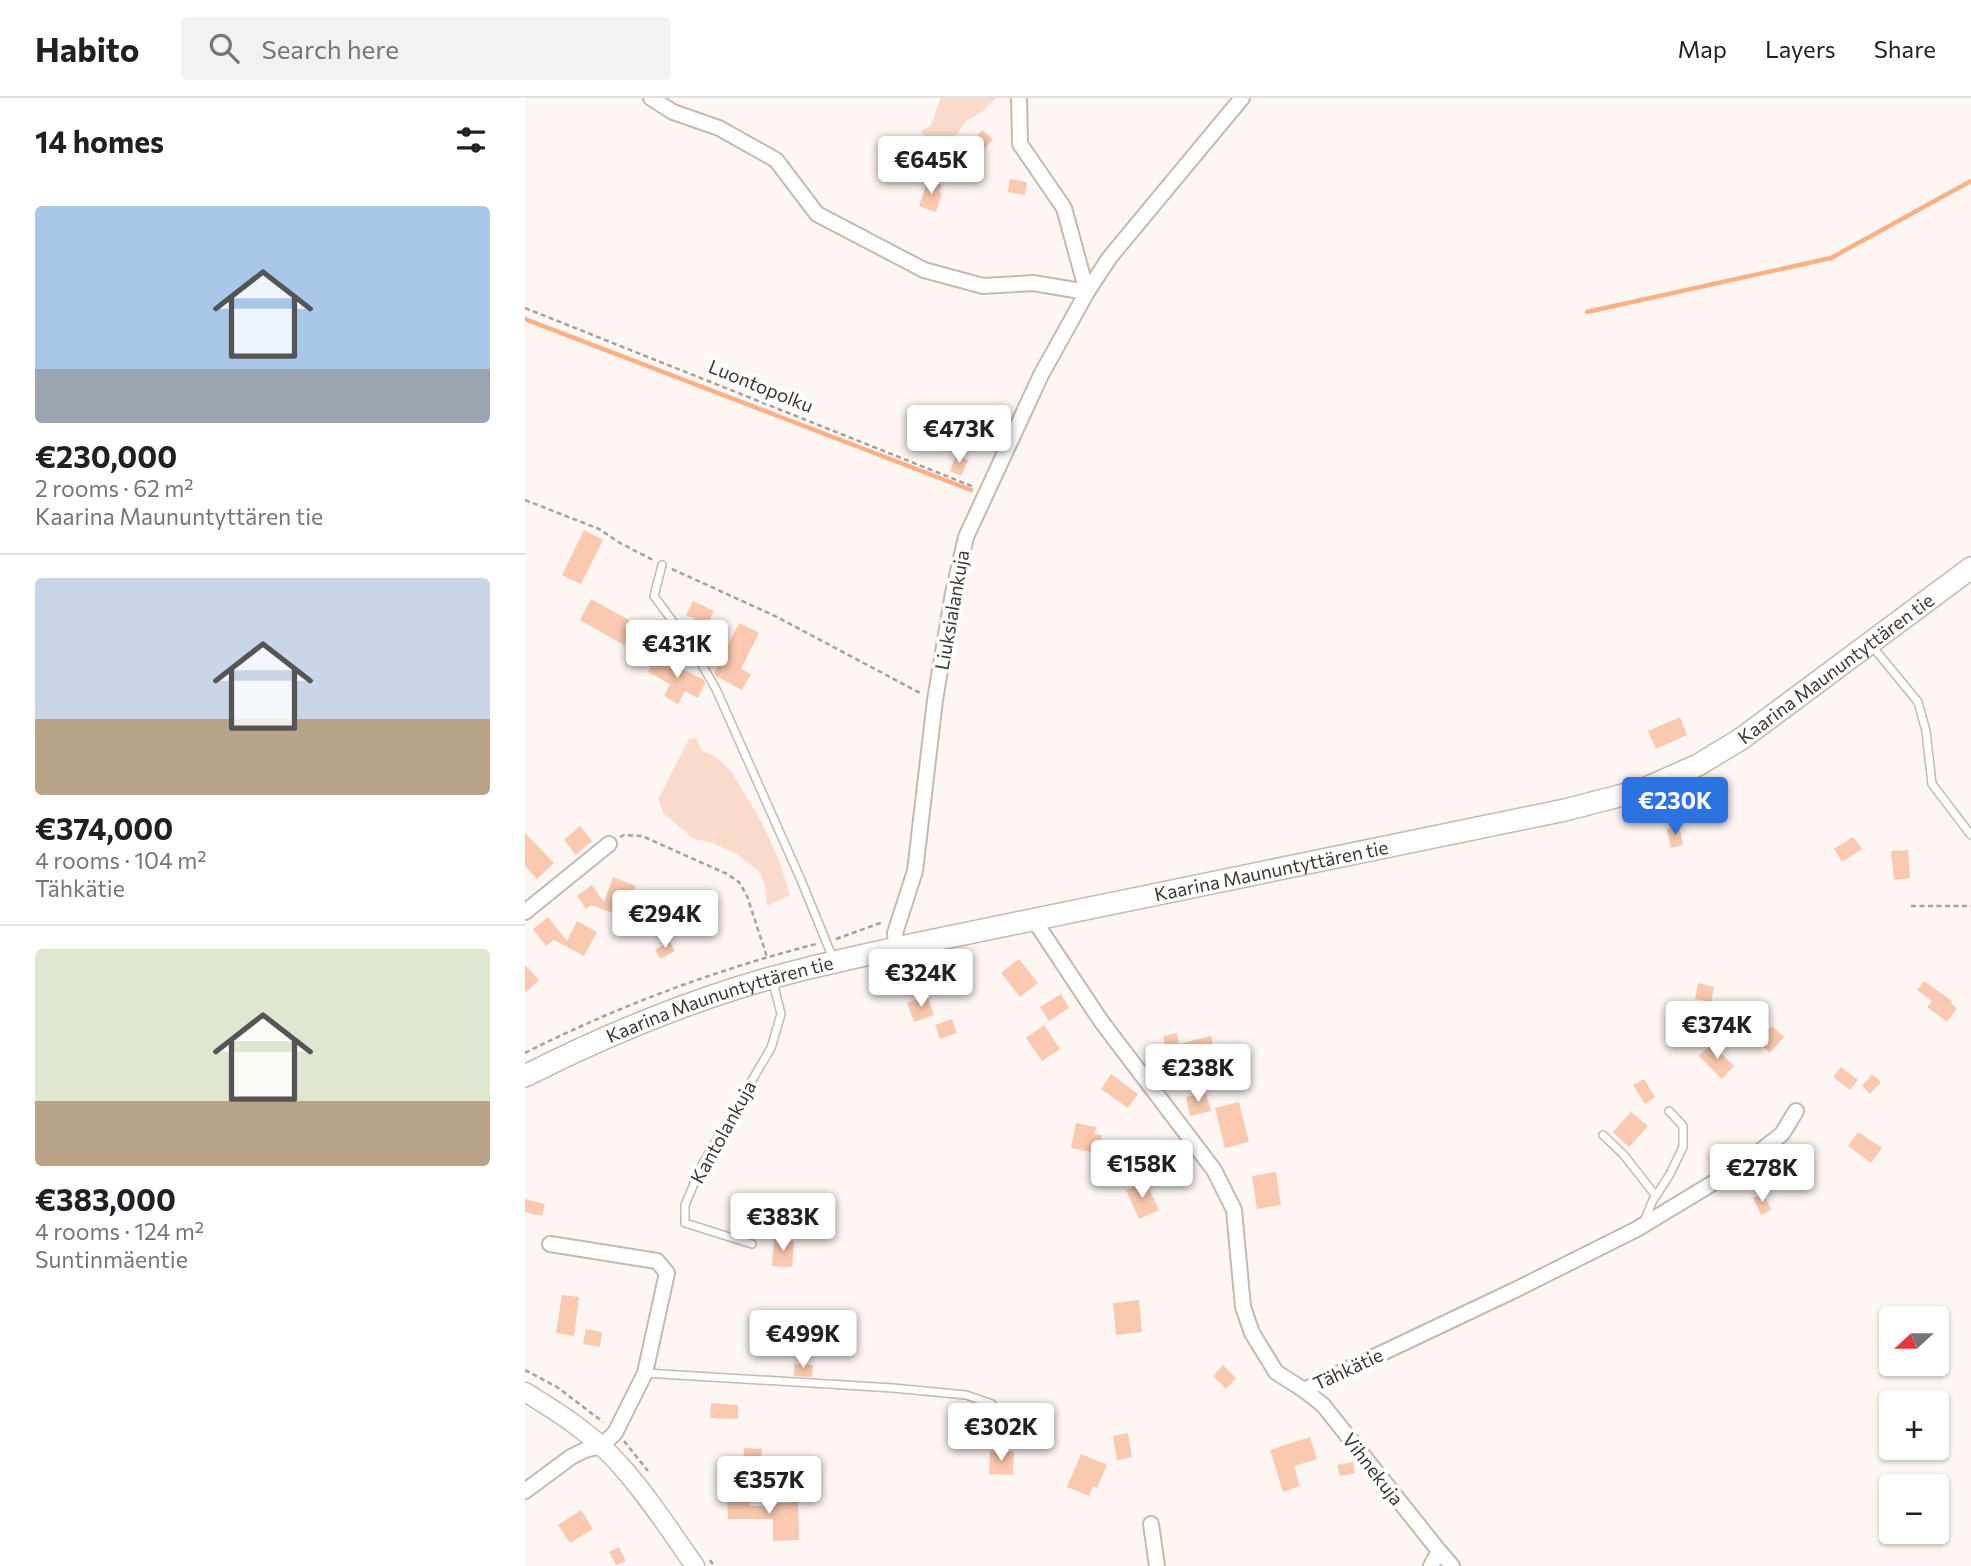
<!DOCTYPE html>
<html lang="en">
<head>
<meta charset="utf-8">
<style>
	body { margin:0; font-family:Commissioner,sans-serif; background:#f2f2f2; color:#202124; height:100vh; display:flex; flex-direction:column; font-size:26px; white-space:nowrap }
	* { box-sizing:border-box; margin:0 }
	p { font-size:23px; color:#757577 }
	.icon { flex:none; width:38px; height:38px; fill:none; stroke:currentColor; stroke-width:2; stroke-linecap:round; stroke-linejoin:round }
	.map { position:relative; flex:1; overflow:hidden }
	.drawer { display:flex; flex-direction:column; background:#fff; width:525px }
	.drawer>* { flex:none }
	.needle { width:46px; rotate:249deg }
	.tools { position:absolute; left:1354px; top:1208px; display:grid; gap:14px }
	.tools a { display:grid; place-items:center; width:70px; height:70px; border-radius:7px; background:#fff; box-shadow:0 2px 5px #0004; font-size:35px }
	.price { position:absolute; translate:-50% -60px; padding:0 16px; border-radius:7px; background:#fff; color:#222; font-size:23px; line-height:46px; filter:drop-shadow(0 2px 4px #0008) }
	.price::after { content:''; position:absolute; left:50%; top:42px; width:21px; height:16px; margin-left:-10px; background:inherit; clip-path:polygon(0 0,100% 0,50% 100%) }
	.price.current { background:#2d73e0; color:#fff }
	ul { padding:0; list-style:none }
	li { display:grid; align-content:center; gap:14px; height:371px; padding:0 35px }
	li+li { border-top:2px solid #e0e0e0 }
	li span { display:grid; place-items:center; height:217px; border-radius:7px; color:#555 }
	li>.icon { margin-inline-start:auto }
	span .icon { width:126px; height:126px; fill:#fffc; stroke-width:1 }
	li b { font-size:30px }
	h2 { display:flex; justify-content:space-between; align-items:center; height:84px; padding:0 35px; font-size:30px }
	header { display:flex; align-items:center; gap:42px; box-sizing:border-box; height:98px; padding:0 35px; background:#fff; border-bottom:2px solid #e0e0e0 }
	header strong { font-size:33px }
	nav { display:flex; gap:38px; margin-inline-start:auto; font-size:24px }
	.search { width:490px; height:63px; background:#f2f2f2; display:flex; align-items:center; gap:18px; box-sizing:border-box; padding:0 24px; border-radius:7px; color:#757577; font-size:26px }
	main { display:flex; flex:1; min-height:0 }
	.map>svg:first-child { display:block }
	.green { fill:#fadbcb }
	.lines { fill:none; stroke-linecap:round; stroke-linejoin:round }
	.stream { stroke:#feaf84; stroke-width:4.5 }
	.building { fill:#fac9af }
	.service-casing { stroke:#c7b8b0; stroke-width:10 }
	.minor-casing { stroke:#c7b8b0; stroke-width:18 }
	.tertiary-casing { stroke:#c7b8b0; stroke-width:21 }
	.secondary-casing { stroke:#c7b8b0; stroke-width:24 }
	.path { stroke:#a6a09d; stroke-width:2.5; stroke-dasharray:5 3.5; stroke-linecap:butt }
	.service { stroke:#fff; stroke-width:7 }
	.minor { stroke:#fff; stroke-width:14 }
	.tertiary { stroke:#fff; stroke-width:18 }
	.secondary { stroke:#fff; stroke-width:21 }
	.labels { text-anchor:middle; stroke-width:7; stroke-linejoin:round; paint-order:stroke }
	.street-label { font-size:19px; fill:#3e3835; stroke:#fff }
</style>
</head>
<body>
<header>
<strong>Habito</strong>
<div class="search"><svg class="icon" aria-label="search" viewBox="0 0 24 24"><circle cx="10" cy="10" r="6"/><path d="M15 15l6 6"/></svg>Search here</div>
<nav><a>Map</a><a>Layers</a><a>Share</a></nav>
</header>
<main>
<section class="drawer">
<h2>14 homes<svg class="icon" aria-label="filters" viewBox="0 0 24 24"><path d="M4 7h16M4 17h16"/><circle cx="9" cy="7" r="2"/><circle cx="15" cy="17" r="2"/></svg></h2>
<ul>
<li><span style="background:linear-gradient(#a9c7e8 75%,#9aa5b1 0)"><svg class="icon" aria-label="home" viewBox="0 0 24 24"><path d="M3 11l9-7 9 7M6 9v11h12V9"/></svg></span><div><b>€230,000</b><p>2 rooms · 62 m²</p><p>Kaarina Maununtyttären tie</p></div></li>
<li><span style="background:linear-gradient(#c9d6e8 65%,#b9a48a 0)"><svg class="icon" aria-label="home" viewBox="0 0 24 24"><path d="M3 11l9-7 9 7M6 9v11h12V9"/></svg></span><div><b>€374,000</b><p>4 rooms · 104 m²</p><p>Tähkätie</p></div></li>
<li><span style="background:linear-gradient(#dfe7d0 70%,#b9a48a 0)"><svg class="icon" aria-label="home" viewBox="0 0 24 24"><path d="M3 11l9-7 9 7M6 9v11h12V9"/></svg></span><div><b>€383,000</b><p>4 rooms · 124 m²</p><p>Suntinmäentie</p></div></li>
</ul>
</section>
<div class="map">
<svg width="1446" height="1468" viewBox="0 0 1446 1468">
	<rect width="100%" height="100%" fill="#fdf6f3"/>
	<!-- green -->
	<g class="green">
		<path d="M416 0H471L458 13 440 24 432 36 424 42 401 40 396 33 406 27Z"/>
		<path d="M171 640 177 653 188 657 206 673 236 723 254 762 265 797 242 808 240 787 235 774 210 755 185 744 169 741 139 716 133 701 164 641Z"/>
	</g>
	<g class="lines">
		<!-- stream -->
		<g class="stream">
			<path d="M1062 214 1306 160 1446 83"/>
			<path d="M0 221 446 392"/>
		</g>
	</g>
	<!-- building -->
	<g class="building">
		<path d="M457 32 468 41 457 53 447 44Z"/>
		<path d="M485 81 502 84 500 97 483 94Z"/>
		<path d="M403 82 417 87 414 94 417 96 411 114 394 108Z"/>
		<path d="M431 357 443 362 436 378 425 373Z"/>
		<path d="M59 432 78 442 56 486 37 477Z"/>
		<path d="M66 501 111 526 99 547 55 522Z"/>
		<path d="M168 503 189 513 182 527 161 517Z"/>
		<path d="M214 525 234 535 216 571 226 576 217 592 191 578 189 575Z"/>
		<path d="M131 558 179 582 180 585 173 600 160 593 153 606 139 598 145 586 123 574Z"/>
		<path d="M1155 619 1162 637 1131 651 1123 633Z"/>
		<path d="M55 728 67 743 51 757 39 742Z"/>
		<path d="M1154 728 1158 747 1146 750 1142 731Z"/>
		<path d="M0 735 29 765 12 781 0 768Z"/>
		<path d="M1328 739 1337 751 1317 764 1309 751Z"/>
		<path d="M1383 752 1385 780 1369 782 1366 753Z"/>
		<path d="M88 779 111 788 107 797 112 799 106 815 101 814 99 819 66 807 61 811 52 798 67 787 79 804Z"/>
		<path d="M23 819 42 843 52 823 72 834 59 858 29 842 21 848 8 831Z"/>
		<path d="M144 843 150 853 135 861 130 852Z"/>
		<path d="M494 861 513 885 495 899 476 875Z"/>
		<path d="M0 867 14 882 0 895Z"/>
		<path d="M1399 883 1427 903 1426 905 1432 910 1422 924 1402 909 1407 903 1392 892Z"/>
		<path d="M1173 885 1189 889 1186 904 1170 901Z"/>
		<path d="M536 896 544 910 524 923 515 909Z"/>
		<path d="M402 898 409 917 389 924 382 905Z"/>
		<path d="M427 921 432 935 415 941 410 927Z"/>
		<path d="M519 927 535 951 517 963 501 940Z"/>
		<path d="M1247 928 1259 939 1245 955 1232 944Z"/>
		<path d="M652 935 654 946 686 938 693 968 667 975 663 960 644 965 643 960 626 964 622 951 640 946 638 938Z"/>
		<path d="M1186 946 1209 968 1197 981 1174 958Z"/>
		<path d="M1316 969 1333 982 1325 992 1308 979Z"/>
		<path d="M586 976 613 996 603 1010 576 991Z"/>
		<path d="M1347 976 1356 984 1345 996 1337 988Z"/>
		<path d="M1119 981 1130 999 1120 1006 1108 987Z"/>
		<path d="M681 995 686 1013 665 1018 661 999Z"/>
		<path d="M714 1004 724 1044 700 1050 690 1010Z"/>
		<path d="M1106 1014 1123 1028 1104 1049 1088 1034Z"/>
		<path d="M551 1025 571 1029 570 1036 577 1037 575 1048 568 1046 567 1054 546 1050Z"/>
		<path d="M1333 1034 1357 1050 1346 1065 1323 1048Z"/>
		<path d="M751 1074 756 1107 732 1111 727 1078Z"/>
		<path d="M621 1084 634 1112 614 1121 601 1092Z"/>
		<path d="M1238 1095 1246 1112 1236 1117 1228 1100Z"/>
		<path d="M0 1101 20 1106 17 1118 0 1114Z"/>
		<path d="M249 1141 269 1143 267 1169 247 1168Z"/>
		<path d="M37 1197 54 1199 49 1238 31 1235Z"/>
		<path d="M614 1202 617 1234 591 1237 588 1205Z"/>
		<path d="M243 1217 283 1219 281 1244 241 1241V1234L226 1232 227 1218 242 1219Z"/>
		<path d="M61 1231 77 1234 75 1249 58 1246Z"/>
		<path d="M269 1266 288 1267 287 1279 269 1278Z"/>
		<path d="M698 1267 711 1280 701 1291 688 1278Z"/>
		<path d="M186 1305 213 1307V1321L185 1320Z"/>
		<path d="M603 1335 607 1359 592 1362 588 1338Z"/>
		<path d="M785 1339 792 1361 769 1368 775 1388 758 1394 745 1352Z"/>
		<path d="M219 1350 237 1351 235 1369 218 1368Z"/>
		<path d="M465 1353 489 1354 488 1377 464 1376Z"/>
		<path d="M556 1356 582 1367 572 1390 568 1388 564 1398 542 1389Z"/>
		<path d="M828 1364 830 1375 815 1378 812 1367Z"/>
		<path d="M202 1400H225V1408H248V1405L273 1404 274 1442 248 1443V1421H203Z"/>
		<path d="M56 1412 68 1431 45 1445 33 1427Z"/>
		<path d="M94 1449 101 1463 91 1467 84 1454Z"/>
	</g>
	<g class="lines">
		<!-- service casing -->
		<g class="service-casing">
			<g id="service">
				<path d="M137 467 129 498 166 548 191 591 276 782 309 863"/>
				<path d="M1347 548 1393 604 1401 633 1407 686 1446 737"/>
				<path d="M1078 1037 1098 1056 1131 1098"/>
				<path d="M1119 1124 1127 1104 1145 1076 1158 1049V1028L1144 1013"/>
				<path d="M227 1146 160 1125V1107L177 1067 246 950 256 916 248 884"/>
				<path d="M120 1275 368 1290 441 1297 467 1306"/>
			</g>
		</g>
		<!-- minor casing -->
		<g class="minor-casing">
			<g id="minor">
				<path d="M126 0 148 14 194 30 251 62 292 116 399 172 458 188 508 185 562 194 539 110 495 46 494 0"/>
				<path d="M0 814 84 746"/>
				<path d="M509 822 576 923 689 1072 709 1112 718 1209 727 1235 751 1274 779 1292 990 1192 1112 1131 1216 1068 1257 1036 1271 1013"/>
				<path d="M371 850 370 835 390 773 410 602 428 495 441 439 516 277 562 194 585 159 717 0"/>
				<path d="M779 1292 798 1307 914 1453 906 1468"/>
				<path d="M0 1393 46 1359 60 1352 76 1348 90 1335 120 1275 142 1175 132 1163 25 1146"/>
				<path d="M626 1426 632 1468"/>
				<path d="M914 1453 927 1468"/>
			</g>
		</g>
		<!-- tertiary casing -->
		<g class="tertiary-casing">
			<path id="tertiary" d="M0 1294C34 1315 69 1337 95 1367 123 1398 146 1434 170 1468"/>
		</g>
		<!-- secondary casing -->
		<g class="secondary-casing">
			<g id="secondary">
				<path id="s1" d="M0 978C67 944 137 914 209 891 262 874 317 862 371 850L1040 712 1117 692 1173 667 1216 641 1446 470"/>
			</g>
		</g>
		<!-- path -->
		<g class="path">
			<path d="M0 210 449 389"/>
			<path d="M0 402 74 431 95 445 128 462"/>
			<path d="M147 471 250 518 397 596"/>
			<path d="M95 739 99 737 117 738 202 776 214 784 222 798 242 859"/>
			<path d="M1386 808H1446"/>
			<path d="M311 841 358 824"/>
			<path d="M0 955C93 908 190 872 291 846"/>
			<path d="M0 1272 32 1289 78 1324"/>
			<path d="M99 1343 123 1373"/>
			<path d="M185 1462 189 1468"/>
		</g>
		<!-- service -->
		<use href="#service" class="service"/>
		<!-- minor -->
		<use href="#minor" class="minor"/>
		<!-- tertiary -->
		<use href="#tertiary" class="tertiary"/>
		<!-- secondary -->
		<use href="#secondary" class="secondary"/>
	</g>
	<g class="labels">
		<!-- street labels -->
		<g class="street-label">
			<text transform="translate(236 288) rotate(22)" y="7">Luontopolku</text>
			<text transform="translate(427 512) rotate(-80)" y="7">Liuksialankuja</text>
			<text dy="7" stroke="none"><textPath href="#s1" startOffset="1386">Kaarina Maununtyttären tie</textPath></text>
			<text dy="7" stroke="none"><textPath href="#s1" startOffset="777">Kaarina Maununtyttären tie</textPath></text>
			<text dy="7" stroke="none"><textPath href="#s1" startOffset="210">Kaarina Maununtyttären tie</textPath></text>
			<text transform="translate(198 1034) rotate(-61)" y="7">Kantolankuja</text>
			<text transform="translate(823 1271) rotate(-25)" y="7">Tähkätie</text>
			<text transform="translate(848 1371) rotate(52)" y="7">Vihnekuja</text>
		</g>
	</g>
</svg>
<div class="tools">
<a><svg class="needle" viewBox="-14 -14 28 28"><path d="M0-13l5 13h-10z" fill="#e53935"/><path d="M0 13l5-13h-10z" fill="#757577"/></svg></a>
<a>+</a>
<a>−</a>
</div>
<b class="price" style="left:406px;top:98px">€645K</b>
<b class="price" style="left:434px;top:367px">€473K</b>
<b class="price" style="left:152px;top:582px">€431K</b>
<b class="price current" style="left:1150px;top:739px">€230K</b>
<b class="price" style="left:140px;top:852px">€294K</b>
<b class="price" style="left:396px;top:911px">€324K</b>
<b class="price" style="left:1192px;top:963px">€374K</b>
<b class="price" style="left:673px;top:1006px">€238K</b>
<b class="price" style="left:617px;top:1102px">€158K</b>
<b class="price" style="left:1237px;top:1106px">€278K</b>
<b class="price" style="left:258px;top:1155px">€383K</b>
<b class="price" style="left:278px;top:1272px">€499K</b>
<b class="price" style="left:476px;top:1365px">€302K</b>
<b class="price" style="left:244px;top:1418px">€357K</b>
</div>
</main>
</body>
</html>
